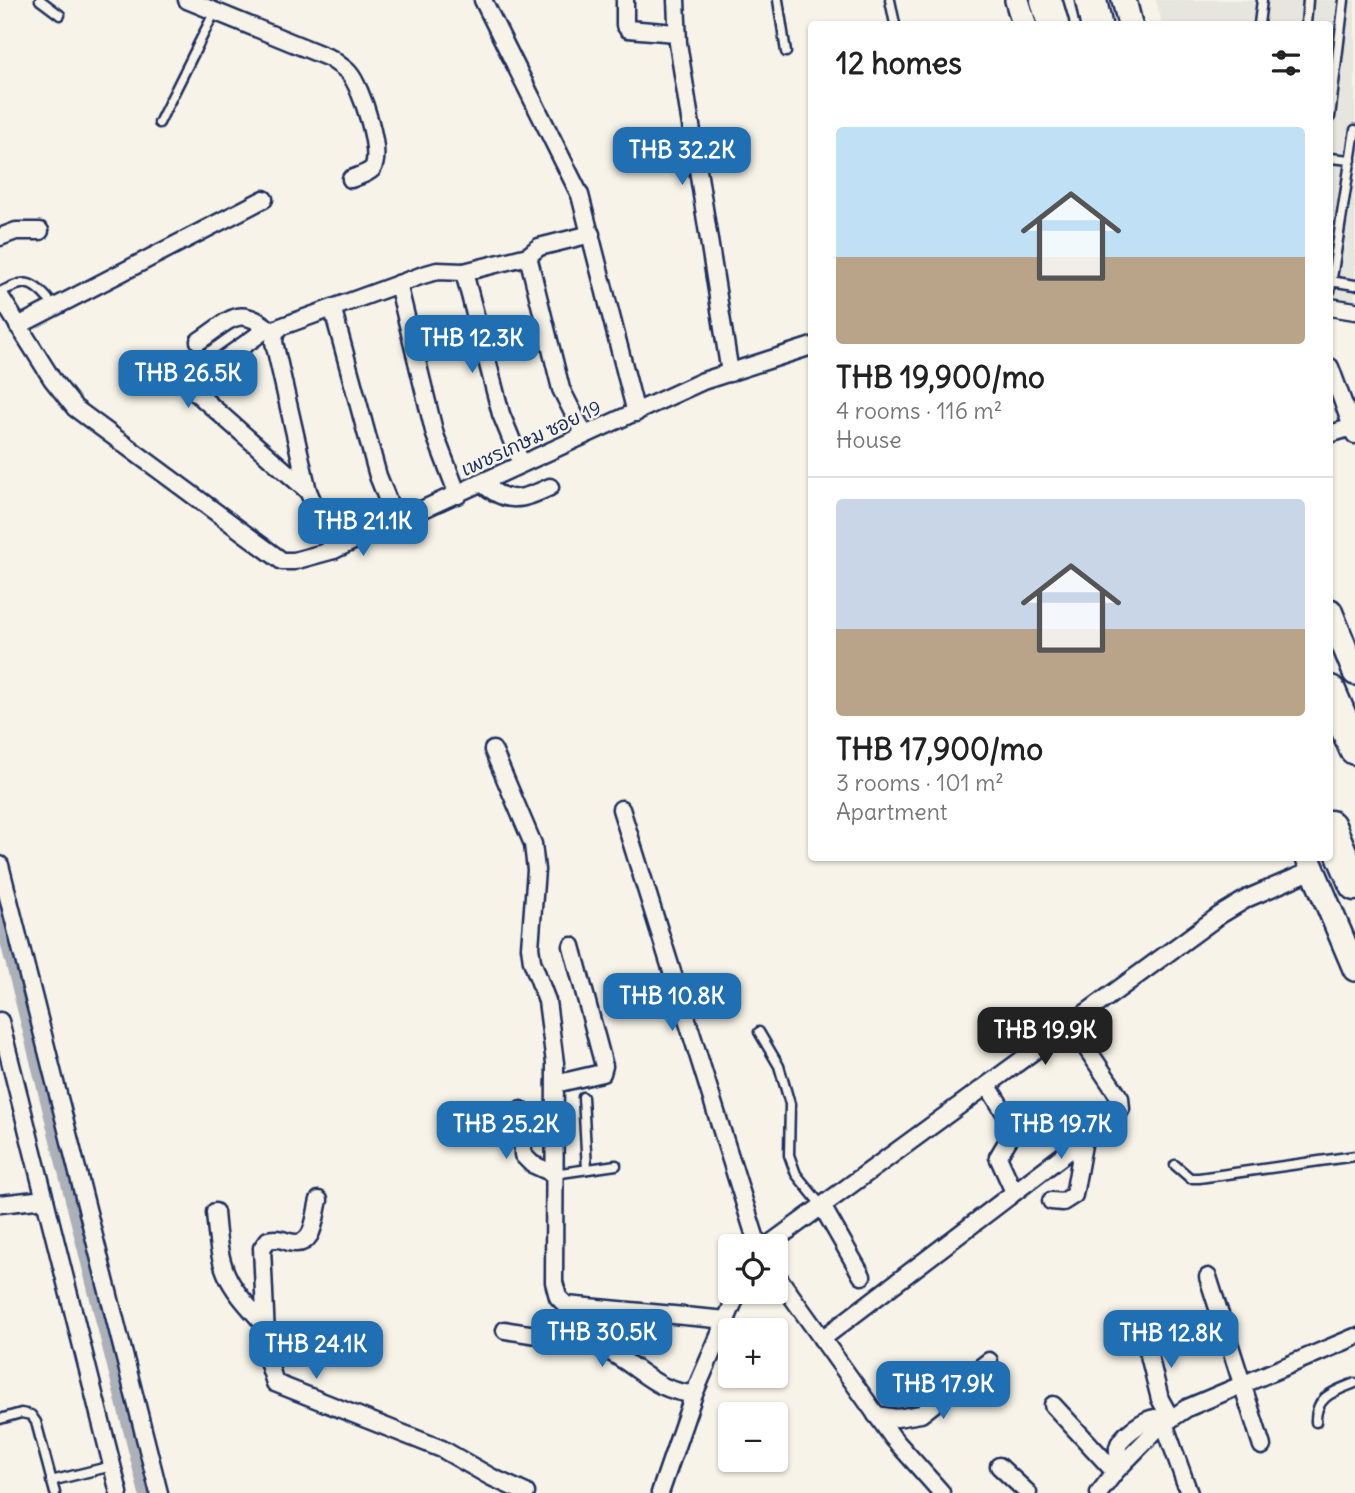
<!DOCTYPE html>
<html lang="en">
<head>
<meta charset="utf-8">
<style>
	body { margin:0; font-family:Delius,"Playpen Sans Thai",sans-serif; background:#f6f6f6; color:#222; height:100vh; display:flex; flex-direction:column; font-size:26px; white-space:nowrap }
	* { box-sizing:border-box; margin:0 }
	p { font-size:23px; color:#767676 }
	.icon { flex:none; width:38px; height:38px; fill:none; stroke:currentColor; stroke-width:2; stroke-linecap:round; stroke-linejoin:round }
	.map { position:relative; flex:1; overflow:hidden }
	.sheet { position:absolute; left:808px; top:21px; width:525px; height:840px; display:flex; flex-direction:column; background:#fff; border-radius:7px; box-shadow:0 2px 5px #0004 }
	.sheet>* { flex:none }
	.buttons { position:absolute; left:718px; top:1234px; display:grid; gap:14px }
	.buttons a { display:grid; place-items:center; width:70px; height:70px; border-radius:7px; background:#fff; box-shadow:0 2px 5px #0004; font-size:35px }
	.price { position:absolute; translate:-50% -60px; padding:0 16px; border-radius:14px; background:#1f6fb2; color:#fff; font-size:23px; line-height:46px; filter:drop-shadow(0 2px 4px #0008) }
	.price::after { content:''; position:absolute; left:50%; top:42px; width:21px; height:16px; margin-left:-10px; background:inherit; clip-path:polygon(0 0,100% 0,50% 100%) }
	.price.current { background:#222; color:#fff }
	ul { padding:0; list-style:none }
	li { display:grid; align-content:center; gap:14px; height:371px; padding:0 28px }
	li+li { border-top:2px solid #e0e0e0 }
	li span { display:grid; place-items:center; height:217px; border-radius:7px; color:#555 }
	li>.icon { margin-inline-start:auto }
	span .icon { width:126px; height:126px; fill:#fffc; stroke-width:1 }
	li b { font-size:30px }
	h2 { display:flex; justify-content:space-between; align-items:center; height:84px; padding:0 28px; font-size:30px }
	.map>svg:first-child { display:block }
	.built { fill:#e6e5de }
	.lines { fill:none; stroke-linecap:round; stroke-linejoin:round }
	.canal { stroke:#acb0b9; stroke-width:16 }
	.lane-casing { stroke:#1b2f5e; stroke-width:13 }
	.street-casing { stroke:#1b2f5e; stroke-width:21 }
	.secondary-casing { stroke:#1b2f5e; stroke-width:28 }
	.highway-casing { stroke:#1b2f5e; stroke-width:35 }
	.lane { stroke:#f7f3e8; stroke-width:8 }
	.street { stroke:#f7f3e8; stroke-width:16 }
	.secondary { stroke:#f7f3e8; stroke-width:23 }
	.highway { stroke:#f7f3e8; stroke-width:30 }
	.labels { text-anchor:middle; stroke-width:5; stroke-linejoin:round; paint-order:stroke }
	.street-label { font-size:19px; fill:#1b2f5e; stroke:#f7f3e8 }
</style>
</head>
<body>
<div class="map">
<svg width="1355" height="1493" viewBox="0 0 1355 1493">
	<rect width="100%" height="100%" fill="#f7f3e8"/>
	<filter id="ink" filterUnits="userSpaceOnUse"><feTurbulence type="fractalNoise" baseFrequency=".0143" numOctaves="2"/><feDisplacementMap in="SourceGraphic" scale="14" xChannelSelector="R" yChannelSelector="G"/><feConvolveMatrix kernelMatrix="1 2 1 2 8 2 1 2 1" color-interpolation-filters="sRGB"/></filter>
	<g filter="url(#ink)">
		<!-- built -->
		<path class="built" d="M1156 0H1355V304L1330 301V24H1162Z"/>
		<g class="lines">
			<!-- canal -->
			<path class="canal" d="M0 909 147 1493"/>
			<!-- lane casing -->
			<g class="lane-casing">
				<g id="lane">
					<path d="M40 0 60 15"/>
					<path d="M778 0 786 52"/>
					<path d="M890 0 895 24"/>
					<path d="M1259 24 1262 0"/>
					<path d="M1306 24 1308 0"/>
					<path d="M1330 117 1344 0"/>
					<path d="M159 123 214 13"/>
					<path d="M1330 158 1351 160"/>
					<path d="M1330 281 1355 285"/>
					<path d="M1330 291 1355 130"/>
					<path d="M0 292C23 281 30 278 48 299"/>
					<path d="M759 1032 779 1066 790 1104 789 1155 796 1174 822 1206"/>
					<path d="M583 1097 587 1169"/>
					<path d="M1175 1165 1190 1178H1199L1355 1156"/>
					<path d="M554 1174 616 1165"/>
					<path d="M0 1419 21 1413 31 1415 36 1422 55 1493"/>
					<path d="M1316 1422C1315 1396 1335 1391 1355 1383"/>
					<path d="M51 1481 112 1466"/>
				</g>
			</g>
			<!-- street casing -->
			<g class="street-casing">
				<g id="street">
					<path d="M187 0 332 59C337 64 345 68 349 73 361 86 384 155 372 169 367 174 358 176 351 179"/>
					<path d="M483 0 580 195 636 413"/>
					<path d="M625 0V25L628 29 676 33"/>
					<path d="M676 0 678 43 730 373"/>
					<path d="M0 237 16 231H40"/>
					<path d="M528 256 561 389 584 434"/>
					<path d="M464 272 501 414 521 463"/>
					<path d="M398 284 435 435 458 495"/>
					<path d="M0 296 52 379 75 408 282 561H294L334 550 703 381 812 346"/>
					<path d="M1330 307 1355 311"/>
					<path d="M333 310 378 476 397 523"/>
					<path d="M18 326 264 199"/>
					<path d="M268 328 196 379 193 384V390L308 491"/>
					<path d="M199 341C233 318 239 303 275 334"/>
					<path d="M1330 367 1355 435"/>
					<path d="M1330 434 1352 427"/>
					<path d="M482 483C507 505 522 500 550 487"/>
					<path d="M334 550 308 491 274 342 275 334 280 327 423 275 437 271 464 272 528 256 539 247 591 234"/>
					<path d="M493 750 533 844 536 870 530 947 532 961 547 1001 555 1063 554 1282 558 1297 566 1305 727 1320"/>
					<path d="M621 809 758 1246"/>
					<path d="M0 865 159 1493"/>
					<path d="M0 1021 119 1493"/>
					<path d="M555 1084 602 1073 604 1066 572 946"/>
					<path d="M988 1086 1013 1126V1132L998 1157 1014 1192"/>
					<path d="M521 1110 523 1155 532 1164 554 1174"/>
					<path d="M319 1200C314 1218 315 1249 289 1242 281 1239 276 1238 268 1240L262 1248 267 1358 275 1383 442 1449 491 1477 526 1493"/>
					<path d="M1051 1201 1063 1202 1074 1195 1084 1139"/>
					<path d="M0 1204 45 1199"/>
					<path d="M822 1206 862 1276"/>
					<path d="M215 1212C220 1272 224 1280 264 1324"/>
					<path d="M767 1246 1220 915 1248 898 1313 870"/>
					<path d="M775 1273 893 1438 941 1492"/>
					<path d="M1208 1277 1262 1446"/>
					<path d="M505 1330C530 1335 581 1339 602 1348 638 1364 652 1391 694 1394"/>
					<path d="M1143 1331 1160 1399 1171 1419"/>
					<path d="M822 1339 1116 1115 1121 1109 1120 1098 1071 1025"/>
					<path d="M1053 1405 1115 1472"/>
					<path d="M876 1415 897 1418 921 1414 989 1361"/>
					<path d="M1121 1465C1120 1460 1117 1453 1118 1447 1120 1436 1145 1419 1155 1418L1164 1423 1189 1493"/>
					<path d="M999 1466 1028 1493"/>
					<path d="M660 1493 694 1394 738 1292"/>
					<path d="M1099 1493 1115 1472 1160 1426 1187 1408 1355 1337"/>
				</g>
			</g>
			<!-- secondary casing -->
			<g class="secondary-casing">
				<g id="secondary">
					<path d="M1017 0 1024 24"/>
					<path d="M1124 0 1130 24"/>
					<path d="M1330 611 1355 673"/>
					<path d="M1308 858 1355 969"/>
				</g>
			</g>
			<!-- highway casing -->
			<g class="highway-casing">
				<g id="highway">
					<path d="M1046 0 1053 24"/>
					<path d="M1091 0 1096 24"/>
					<path d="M1330 691 1355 749"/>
					<path d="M1330 826 1355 885"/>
				</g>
			</g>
			<!-- lane -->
			<use href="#lane" class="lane"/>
			<!-- street -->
			<use href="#street" class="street"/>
			<!-- secondary -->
			<use href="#secondary" class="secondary"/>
			<!-- highway -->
			<use href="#highway" class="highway"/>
		</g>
	</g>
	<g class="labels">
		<!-- street labels -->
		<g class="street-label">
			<text transform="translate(531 438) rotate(-25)" y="7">เพชรเกษม ซอย 19</text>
		</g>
	</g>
</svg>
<div class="buttons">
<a><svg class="icon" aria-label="locate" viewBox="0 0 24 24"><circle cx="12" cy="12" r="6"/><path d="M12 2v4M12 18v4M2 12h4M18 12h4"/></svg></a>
<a>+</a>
<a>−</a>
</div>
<b class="price" style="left:682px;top:187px">THB 32.2K</b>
<b class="price" style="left:472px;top:375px">THB 12.3K</b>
<b class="price" style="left:188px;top:410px">THB 26.5K</b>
<b class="price" style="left:363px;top:558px">THB 21.1K</b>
<b class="price" style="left:672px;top:1033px">THB 10.8K</b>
<b class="price current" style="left:1045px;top:1067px">THB 19.9K</b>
<b class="price" style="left:506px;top:1161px">THB 25.2K</b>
<b class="price" style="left:1061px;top:1161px">THB 19.7K</b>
<b class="price" style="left:602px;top:1369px">THB 30.5K</b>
<b class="price" style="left:1171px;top:1370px">THB 12.8K</b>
<b class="price" style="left:316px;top:1381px">THB 24.1K</b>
<b class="price" style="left:943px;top:1421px">THB 17.9K</b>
<section class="sheet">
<h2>12 homes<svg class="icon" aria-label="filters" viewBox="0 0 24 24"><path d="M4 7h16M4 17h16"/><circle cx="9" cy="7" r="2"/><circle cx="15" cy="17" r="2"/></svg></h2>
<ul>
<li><span style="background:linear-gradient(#bfe0f5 60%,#b9a48a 0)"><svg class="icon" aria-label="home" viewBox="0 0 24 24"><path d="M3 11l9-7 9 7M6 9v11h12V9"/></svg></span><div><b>THB 19,900/mo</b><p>4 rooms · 116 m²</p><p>House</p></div></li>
<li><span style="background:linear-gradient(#c9d6e8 60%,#b9a48a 0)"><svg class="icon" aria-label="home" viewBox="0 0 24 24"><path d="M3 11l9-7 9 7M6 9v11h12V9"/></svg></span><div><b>THB 17,900/mo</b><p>3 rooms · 101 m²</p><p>Apartment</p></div></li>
</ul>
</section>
</div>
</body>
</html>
